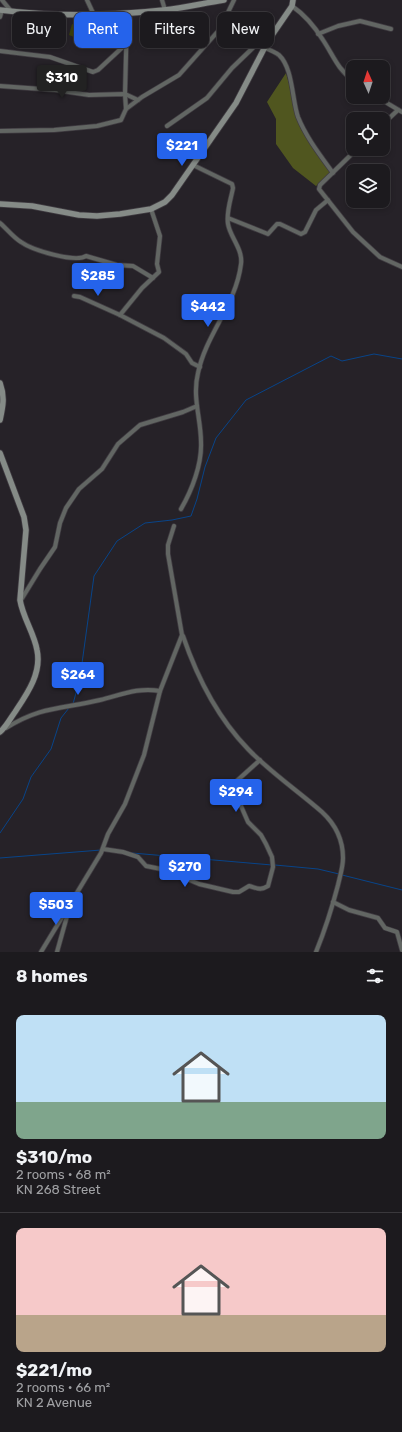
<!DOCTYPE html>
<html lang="en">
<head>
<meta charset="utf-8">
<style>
	body { margin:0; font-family:Rubik,sans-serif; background:#29272b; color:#f1f3f6; height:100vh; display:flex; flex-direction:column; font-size:15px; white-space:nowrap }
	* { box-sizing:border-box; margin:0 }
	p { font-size:13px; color:#a0a1a4 }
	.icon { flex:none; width:22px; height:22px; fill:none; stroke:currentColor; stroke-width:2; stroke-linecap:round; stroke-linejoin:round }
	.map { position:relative; height:952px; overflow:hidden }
	.side { display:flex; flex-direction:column; background:#1c1a1e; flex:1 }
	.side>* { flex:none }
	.guide { position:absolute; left:12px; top:12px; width:378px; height:36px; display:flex; gap:8px }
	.needle { width:26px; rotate:357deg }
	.tools { position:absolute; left:346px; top:60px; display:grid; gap:8px }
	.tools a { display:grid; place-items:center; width:44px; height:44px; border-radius:8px; background:#1c1a1e; box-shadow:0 2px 6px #0003,0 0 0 1px #3a383c; font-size:20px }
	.price { position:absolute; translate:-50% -34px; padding:0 9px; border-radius:4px; background:#2563eb; color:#fff; font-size:13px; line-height:26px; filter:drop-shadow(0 1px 2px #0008) }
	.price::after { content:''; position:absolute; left:50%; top:24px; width:12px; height:9px; margin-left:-6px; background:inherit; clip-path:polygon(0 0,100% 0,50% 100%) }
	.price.selected { background:#222; color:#fff }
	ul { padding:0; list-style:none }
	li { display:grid; align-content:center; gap:8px; height:212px; padding:0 16px }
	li+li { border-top:1px solid #3a383c }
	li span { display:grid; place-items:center; height:124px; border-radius:8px; color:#555 }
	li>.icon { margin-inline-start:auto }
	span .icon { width:72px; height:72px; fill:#fffc; stroke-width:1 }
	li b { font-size:17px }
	h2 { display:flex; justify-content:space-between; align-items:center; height:48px; padding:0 16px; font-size:17px }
	.chip { padding:0 14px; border-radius:8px; background:#1c1a1e; box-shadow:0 2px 6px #0003,0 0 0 1px #3a383c; font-size:14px; line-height:36px }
	.chip.selected { background:#2563eb; color:#fff }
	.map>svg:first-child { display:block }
	.green { fill:#3b400d }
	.forest { fill:#50561f }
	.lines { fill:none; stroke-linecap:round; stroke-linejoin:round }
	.stream { stroke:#084489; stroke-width:1 }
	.street-casing { stroke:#403c42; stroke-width:5.5 }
	.secondary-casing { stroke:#403c42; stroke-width:7 }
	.street { stroke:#626663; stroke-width:4 }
	.secondary { stroke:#858b87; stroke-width:5.5 }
</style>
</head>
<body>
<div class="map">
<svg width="402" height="952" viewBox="0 0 402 952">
	<rect width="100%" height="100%" fill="#262228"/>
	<!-- green -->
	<path class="green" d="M72 24 82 28H91L89 36 81 40 69 35Z"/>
	<!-- forest -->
	<path class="forest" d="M286 73 295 105 296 117 302 131 331 173 316 186 293 168 276 144V119L267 102Z"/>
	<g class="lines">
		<!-- stream -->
		<g class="stream">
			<path d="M73 704 80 678 94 576 117 541 145 523 172 520 191 516 197 499 205 467 216 438 246 400 331 356 342 361 374 354 402 359"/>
			<path d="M0 833 23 799 31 777 51 749 61 718 69 708"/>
			<path d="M132 853 272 865"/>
			<path d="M0 858 101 850"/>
			<path d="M275 865 318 869 339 874"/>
			<path d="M342 875 402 890"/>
		</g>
		<!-- street casing -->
		<g class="street-casing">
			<g id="street">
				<path d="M2 0 11 11"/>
				<path d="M87 0 94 15"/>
				<path d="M162 0 165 10"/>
				<path d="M292 6C305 15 315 27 323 40 333 55 338 70 353 80"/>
				<path d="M0 17 2 10"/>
				<path d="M318 34 338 26 360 21 391 29"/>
				<path d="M265 48C270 50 275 52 279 55 293 68 292 100 298 117 306 137 320 155 333 173"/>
				<path d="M0 51 50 57 93 72 98 70 126 44"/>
				<path d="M0 86 55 90 89 95 125 94 138 100"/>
				<path d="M377 97 402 112"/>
				<path d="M126 109 142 97 179 75 220 29 234 0"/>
				<path d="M383 124 398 110"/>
				<path d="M167 126 207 98 232 68 260 41 271 36"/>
				<path d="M0 131 54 130 97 126 121 120 126 109 125 94 127 16 129 13"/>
				<path d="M357 149 320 185 319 189 353 232 380 257 402 267"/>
				<path d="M228 218 268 234 277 224H280L301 234 305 232 316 210 328 200"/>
				<path d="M0 223C7 229 13 237 21 242 32 250 75 263 86 256L117 265 133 266 153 278"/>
				<path d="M74 296 80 297 120 315 164 338 186 354 192 363 200 367"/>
				<path d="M120 315 142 288 159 272 157 264 160 236 151 209"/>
				<path d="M181 509C192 490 202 464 201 442 201 419 192 397 198 373 206 334 236 305 241 264 243 249 230 237 228 224 226 212 231 199 233 188L232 184 193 165"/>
				<path d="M21 600 40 569 55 547 60 523 66 508 79 489 102 469 118 444 140 425 183 412 197 406"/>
				<path d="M183 636C197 677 217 717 248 749 270 772 298 791 322 812 335 824 343 840 343 858 343 867 340 876 338 885 332 908 325 930 316 952"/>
				<path d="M6 728C41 706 62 709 100 700 121 695 138 687 160 691"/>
				<path d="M103 849 123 852 138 857 146 866 166 870 199 884 233 892H239L249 886C257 888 260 891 268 886L273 867 272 857 266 844 261 835 248 822 241 806 228 792 230 787 260 760"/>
				<path d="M333 902 349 910 378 918 385 928 397 932 402 950"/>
				<path d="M41 952 101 853 108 834 125 804 144 755 160 691 182 635 168 554V545L174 526"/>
				<path d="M57 952 69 909"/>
			</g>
		</g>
		<!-- secondary casing -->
		<g class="secondary-casing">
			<g id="secondary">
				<path d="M0 10C55 17 109 16 164 10 184 8 204 3 224 0"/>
				<path d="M0 204 32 206 79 215 97 216 120 214 151 209 165 202 172 195 236 103 268 41 292 6 293 0"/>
				<path d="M0 383C5 397 3 406 0 420"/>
				<path d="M0 453 24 517 26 530 20 600C23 618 34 633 37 650 42 673 27 694 15 712 10 719 6 727 0 732"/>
			</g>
		</g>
		<!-- street -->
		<use href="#street" class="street"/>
		<!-- secondary -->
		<use href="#secondary" class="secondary"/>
	</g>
</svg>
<div class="tools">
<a><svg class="needle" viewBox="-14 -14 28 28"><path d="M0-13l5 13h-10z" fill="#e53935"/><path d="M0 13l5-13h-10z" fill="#a0a1a4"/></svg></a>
<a><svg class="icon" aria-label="locate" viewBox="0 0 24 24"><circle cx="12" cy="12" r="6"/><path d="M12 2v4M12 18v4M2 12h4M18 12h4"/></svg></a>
<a><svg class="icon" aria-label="layers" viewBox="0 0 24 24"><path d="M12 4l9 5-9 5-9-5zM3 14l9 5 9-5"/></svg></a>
</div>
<b class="price selected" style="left:62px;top:99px">$310</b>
<b class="price" style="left:182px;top:167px">$221</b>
<b class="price" style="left:98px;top:297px">$285</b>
<b class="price" style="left:208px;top:328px">$442</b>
<b class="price" style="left:78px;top:696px">$264</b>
<b class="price" style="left:236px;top:813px">$294</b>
<b class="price" style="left:185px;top:888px">$270</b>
<b class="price" style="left:56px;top:926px">$503</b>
<div class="guide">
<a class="chip">Buy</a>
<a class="chip selected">Rent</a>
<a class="chip">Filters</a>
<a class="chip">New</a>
</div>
</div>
<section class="side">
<h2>8 homes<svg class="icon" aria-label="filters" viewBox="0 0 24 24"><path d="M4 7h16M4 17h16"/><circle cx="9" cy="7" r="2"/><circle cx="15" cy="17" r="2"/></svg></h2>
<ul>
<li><span style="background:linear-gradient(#bfe0f5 70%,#7fa58c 0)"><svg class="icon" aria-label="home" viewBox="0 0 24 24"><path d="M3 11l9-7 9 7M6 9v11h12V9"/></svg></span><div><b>$310/mo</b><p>2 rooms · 68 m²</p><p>KN 268 Street</p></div></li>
<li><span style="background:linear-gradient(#f6c9c9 70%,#b9a48a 0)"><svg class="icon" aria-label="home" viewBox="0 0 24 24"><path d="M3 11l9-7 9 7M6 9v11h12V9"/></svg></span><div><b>$221/mo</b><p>2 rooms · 66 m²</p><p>KN 2 Avenue</p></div></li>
</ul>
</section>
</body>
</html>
